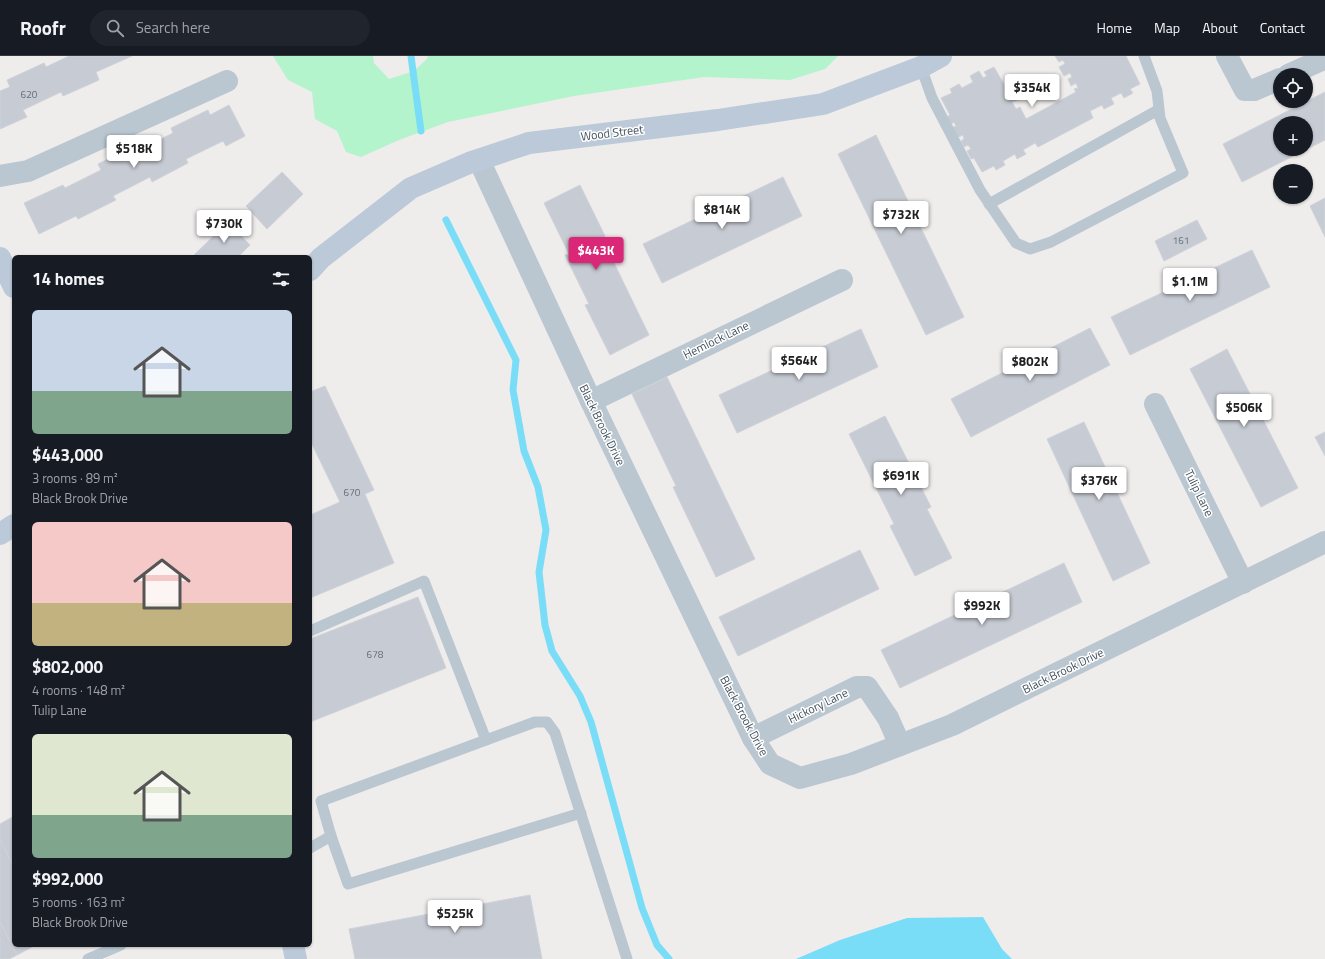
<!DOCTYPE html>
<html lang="en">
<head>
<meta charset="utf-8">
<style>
	body { margin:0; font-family:"Titillium Web",sans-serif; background:#20242c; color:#f1f3f6; height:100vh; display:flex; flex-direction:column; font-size:15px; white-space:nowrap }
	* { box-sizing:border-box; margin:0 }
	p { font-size:13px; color:#9ea1a6 }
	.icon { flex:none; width:22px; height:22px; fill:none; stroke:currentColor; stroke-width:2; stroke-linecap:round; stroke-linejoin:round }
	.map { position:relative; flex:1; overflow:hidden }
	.details { position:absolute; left:12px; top:199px; width:300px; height:692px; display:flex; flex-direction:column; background:#171b24; border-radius:6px; box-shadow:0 1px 3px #0004 }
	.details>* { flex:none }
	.tools { position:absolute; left:1273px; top:12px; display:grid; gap:8px }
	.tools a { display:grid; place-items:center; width:40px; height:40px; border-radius:50%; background:#171b24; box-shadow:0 1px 3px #0004; font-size:20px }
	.price { position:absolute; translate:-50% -34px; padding:0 9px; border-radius:4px; background:#fff; color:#222; font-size:13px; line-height:26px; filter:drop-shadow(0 1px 2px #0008) }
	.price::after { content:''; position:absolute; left:50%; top:24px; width:12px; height:9px; margin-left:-6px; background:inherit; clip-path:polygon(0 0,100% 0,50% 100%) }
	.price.active { background:#db2777; color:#fff }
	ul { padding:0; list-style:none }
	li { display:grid; align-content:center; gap:8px; height:212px; padding:0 20px }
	li span { display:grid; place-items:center; height:124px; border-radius:6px; color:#555 }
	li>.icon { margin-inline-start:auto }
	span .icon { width:72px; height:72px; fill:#fffc; stroke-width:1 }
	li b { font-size:17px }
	h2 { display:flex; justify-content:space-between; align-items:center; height:48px; padding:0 20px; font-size:17px }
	header { display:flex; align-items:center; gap:24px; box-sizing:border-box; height:56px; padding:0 20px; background:#171b24; border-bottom:1px solid #363941 }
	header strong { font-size:19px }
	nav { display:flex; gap:22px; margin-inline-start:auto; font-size:14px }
	.search { width:280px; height:36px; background:#20242c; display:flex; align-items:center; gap:10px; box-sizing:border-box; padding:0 14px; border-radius:22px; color:#9ea1a6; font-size:15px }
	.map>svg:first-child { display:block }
	.green { fill:#b3f4cc }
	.water { fill:#7addf7 }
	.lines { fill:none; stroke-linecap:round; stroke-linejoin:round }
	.stream { stroke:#7addf7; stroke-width:7 }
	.building { fill:#c7cbd3; stroke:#cfd2d9; fill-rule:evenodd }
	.lane { stroke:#bac7d1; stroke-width:11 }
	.street { stroke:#bac7d1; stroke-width:22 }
	.secondary { stroke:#bcc9d8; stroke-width:22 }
	.labels { text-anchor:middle; stroke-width:3; stroke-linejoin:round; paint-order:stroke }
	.number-label { font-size:10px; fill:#636f7a }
	.street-label { font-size:12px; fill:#42505c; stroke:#fff }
</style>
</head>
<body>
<header>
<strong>Roofr</strong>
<div class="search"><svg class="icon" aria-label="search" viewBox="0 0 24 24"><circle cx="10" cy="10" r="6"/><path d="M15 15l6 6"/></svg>Search here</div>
<nav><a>Home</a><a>Map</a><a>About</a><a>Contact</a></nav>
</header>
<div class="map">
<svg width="1325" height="903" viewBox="0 0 1325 903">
	<rect width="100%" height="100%" fill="#efecec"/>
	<!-- green -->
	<path class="green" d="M273 0H373L374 7 389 23 414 15 427 3 428 0H838L825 13 790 24 704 21 574 40 448 66 399 84 361 101 346 96 337 75 315 63 312 36 288 24Z"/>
	<!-- water -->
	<path class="water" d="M983 861 1002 893 1012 903H796L840 884 907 862Z"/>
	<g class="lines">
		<!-- stream -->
		<g class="stream">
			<path d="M411 0 421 75"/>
			<path d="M446 164 516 304 513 334 524 395 538 431 546 474 539 516 545 569 552 595 580 640 591 666 642 852 657 889 669 903"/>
		</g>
	</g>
	<!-- building -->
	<g class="building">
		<path d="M69 0H132L96 16 99 24 63 40 61 36 23 54 27 61 0 73V35L10 31 7 24 44 7 46 11Z"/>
		<path d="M1055 0H1126L1140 28 1130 33 1133 37 1124 42 1121 37 1111 42 1114 48 1104 53 1102 49 1090 55 1093 62 1038 91 1035 87 1023 94 1026 98 1017 103 1015 98 1003 105 1005 109 996 114 994 110 982 116 974 102 971 103 967 95 971 93 968 89 964 91 961 85 964 83 963 79 956 82 951 72 956 70 954 66 951 68 947 61 950 59 941 42 952 37 950 33 959 28 962 32 973 26 970 20 979 15 983 22 987 20 984 16 994 11 1010 39 1014 37 1018 44 1012 46 1016 53 1020 51 1026 63 1076 36 1074 33 1078 32 1076 27 1071 30 1068 23 1072 21 1070 17 1064 20 1059 11 1065 8 1063 4 1059 6Z"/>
		<path d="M1325 36V84L1242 126 1223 88ZM1280 67H1306V93H1280Z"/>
		<path d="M229 49 245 80 226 90 223 85 186 103 188 107 152 126 150 121 113 140 116 144 78 163 76 160 39 178 24 147 63 129 65 132 101 114 98 108 134 90 136 95 173 77 171 72 208 54 210 59Z"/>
		<path d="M876 79 964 261 926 279 838 98Z"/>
		<path d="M282 116 303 138 267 173 246 150Z"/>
		<path d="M783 121 802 160 662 227 643 188Z"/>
		<path d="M580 129 605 180 602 182 649 279 610 299 585 249 589 248 565 199 569 198 544 147Z"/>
		<path d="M1325 142V181L1310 150Z"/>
		<path d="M1197 164 1207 183 1164 205 1155 185Z"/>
		<path d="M228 166 250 189 238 201H193V200Z"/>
		<path d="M1252 194 1270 231 1130 299 1111 261Z"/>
		<path d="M1090 272 1110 309 971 381 951 343Z"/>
		<path d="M861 273 878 311 737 377 719 339Z"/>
		<path d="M1227 293 1298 432 1261 451 1190 313Z"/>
		<path d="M667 321 755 503 716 521 673 431 676 430 632 338Z"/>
		<path d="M325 330 374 434 365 438 394 507 310 542V459L340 446 310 384V336Z"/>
		<path d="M885 360 931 451 927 453 952 502 915 520 890 470 894 468 849 378Z"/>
		<path d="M1084 366 1150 507 1113 525 1047 383Z"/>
		<path d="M1325 376V400L1315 381Z"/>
		<path d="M860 494 879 533 738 600 719 561Z"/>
		<path d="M1064 507 1082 546 900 632 881 594Z"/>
		<path d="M418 541 446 612 310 666V583Z"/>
		<path d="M14 760V811L0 784V768Z"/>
		<path d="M0 784 14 811V889H36L17 899 0 866Z"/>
		<path d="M530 839 542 903H355L349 873Z"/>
		<path d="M0 866 17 899 9 903H0Z"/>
	</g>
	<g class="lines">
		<!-- lane -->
		<g class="lane">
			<path d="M921 11 932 42 980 134 1016 187 1030 193 1051 186 1183 117 1160 62 1157 35 1144 0"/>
			<path d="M989 148 1158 54"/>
			<path d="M310 575 424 525 486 684"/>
			<path d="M581 757 348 828 331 780 321 745 535 666H547L555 677 627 903"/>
			<path d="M310 792 331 780"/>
			<path d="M88 903 121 889"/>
		</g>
		<!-- street -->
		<g class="street">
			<path d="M1227 0 1245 34H1254L1280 23"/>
			<path d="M1288 19 1324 3 1325 1"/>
			<path d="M479 104 591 345 753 682 770 708 800 722 851 708 952 669 1325 486"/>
			<path d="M0 120 28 115 227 25"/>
			<path d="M591 345 842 224"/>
			<path d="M1155 348 1243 527"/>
			<path d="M753 682 857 631H867L888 662 900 689"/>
		</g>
		<!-- secondary -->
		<g class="secondary">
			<path d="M0 202 14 231"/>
			<path d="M310 214 321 202 411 132 469 107 529 87 718 64 823 48 921 11 941 0"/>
			<path d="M0 478 14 469"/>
			<path d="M293 889 296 903"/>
		</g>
	</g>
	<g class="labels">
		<!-- number labels -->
		<g class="number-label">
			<text x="29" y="42">620</text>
			<text x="1181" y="188">161</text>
			<text x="352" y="440">670</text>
			<text x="375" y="602">678</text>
		</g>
		<!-- street labels -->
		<g class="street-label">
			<text transform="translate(612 77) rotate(-7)" y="4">Wood Street</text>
			<text transform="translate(716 284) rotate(-26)" y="4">Hemlock Lane</text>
			<text transform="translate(602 369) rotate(64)" y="4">Black Brook Drive</text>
			<text transform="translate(1199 437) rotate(64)" y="4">Tulip Lane</text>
			<text transform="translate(1063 615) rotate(-26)" y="4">Black Brook Drive</text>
			<text transform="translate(818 650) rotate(-26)" y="4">Hickory Lane</text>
			<text transform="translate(744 660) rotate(62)" y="4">Black Brook Drive</text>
		</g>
	</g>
</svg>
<div class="tools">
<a><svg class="icon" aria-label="locate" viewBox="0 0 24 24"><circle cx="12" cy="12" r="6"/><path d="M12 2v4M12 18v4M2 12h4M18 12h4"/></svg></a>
<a>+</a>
<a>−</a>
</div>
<b class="price" style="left:1032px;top:52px">$354K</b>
<b class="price" style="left:134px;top:113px">$518K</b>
<b class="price" style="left:722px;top:174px">$814K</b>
<b class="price" style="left:901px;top:179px">$732K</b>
<b class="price" style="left:224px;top:188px">$730K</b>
<b class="price active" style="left:596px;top:215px">$443K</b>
<b class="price" style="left:1190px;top:246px">$1.1M</b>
<b class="price" style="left:799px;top:325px">$564K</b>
<b class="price" style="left:1030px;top:326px">$802K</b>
<b class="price" style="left:1244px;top:372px">$506K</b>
<b class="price" style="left:901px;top:440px">$691K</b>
<b class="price" style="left:1099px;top:445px">$376K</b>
<b class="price" style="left:982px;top:570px">$992K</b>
<b class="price" style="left:455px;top:878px">$525K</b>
<section class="details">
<h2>14 homes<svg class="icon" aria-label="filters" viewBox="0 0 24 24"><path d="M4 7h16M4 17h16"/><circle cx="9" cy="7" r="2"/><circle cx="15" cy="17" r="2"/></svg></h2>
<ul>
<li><span style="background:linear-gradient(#c9d6e8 65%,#7fa58c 0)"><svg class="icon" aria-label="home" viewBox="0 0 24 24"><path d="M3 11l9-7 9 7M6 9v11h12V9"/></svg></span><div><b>$443,000</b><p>3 rooms · 89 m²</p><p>Black Brook Drive</p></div></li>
<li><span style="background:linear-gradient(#f6c9c9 65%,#c2b280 0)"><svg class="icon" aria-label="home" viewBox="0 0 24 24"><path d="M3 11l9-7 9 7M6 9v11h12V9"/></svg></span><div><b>$802,000</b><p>4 rooms · 148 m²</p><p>Tulip Lane</p></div></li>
<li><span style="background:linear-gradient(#dfe7d0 65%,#7fa58c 0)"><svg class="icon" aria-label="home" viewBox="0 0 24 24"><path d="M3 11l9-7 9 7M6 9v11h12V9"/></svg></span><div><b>$992,000</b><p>5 rooms · 163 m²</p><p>Black Brook Drive</p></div></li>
</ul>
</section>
</div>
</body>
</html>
